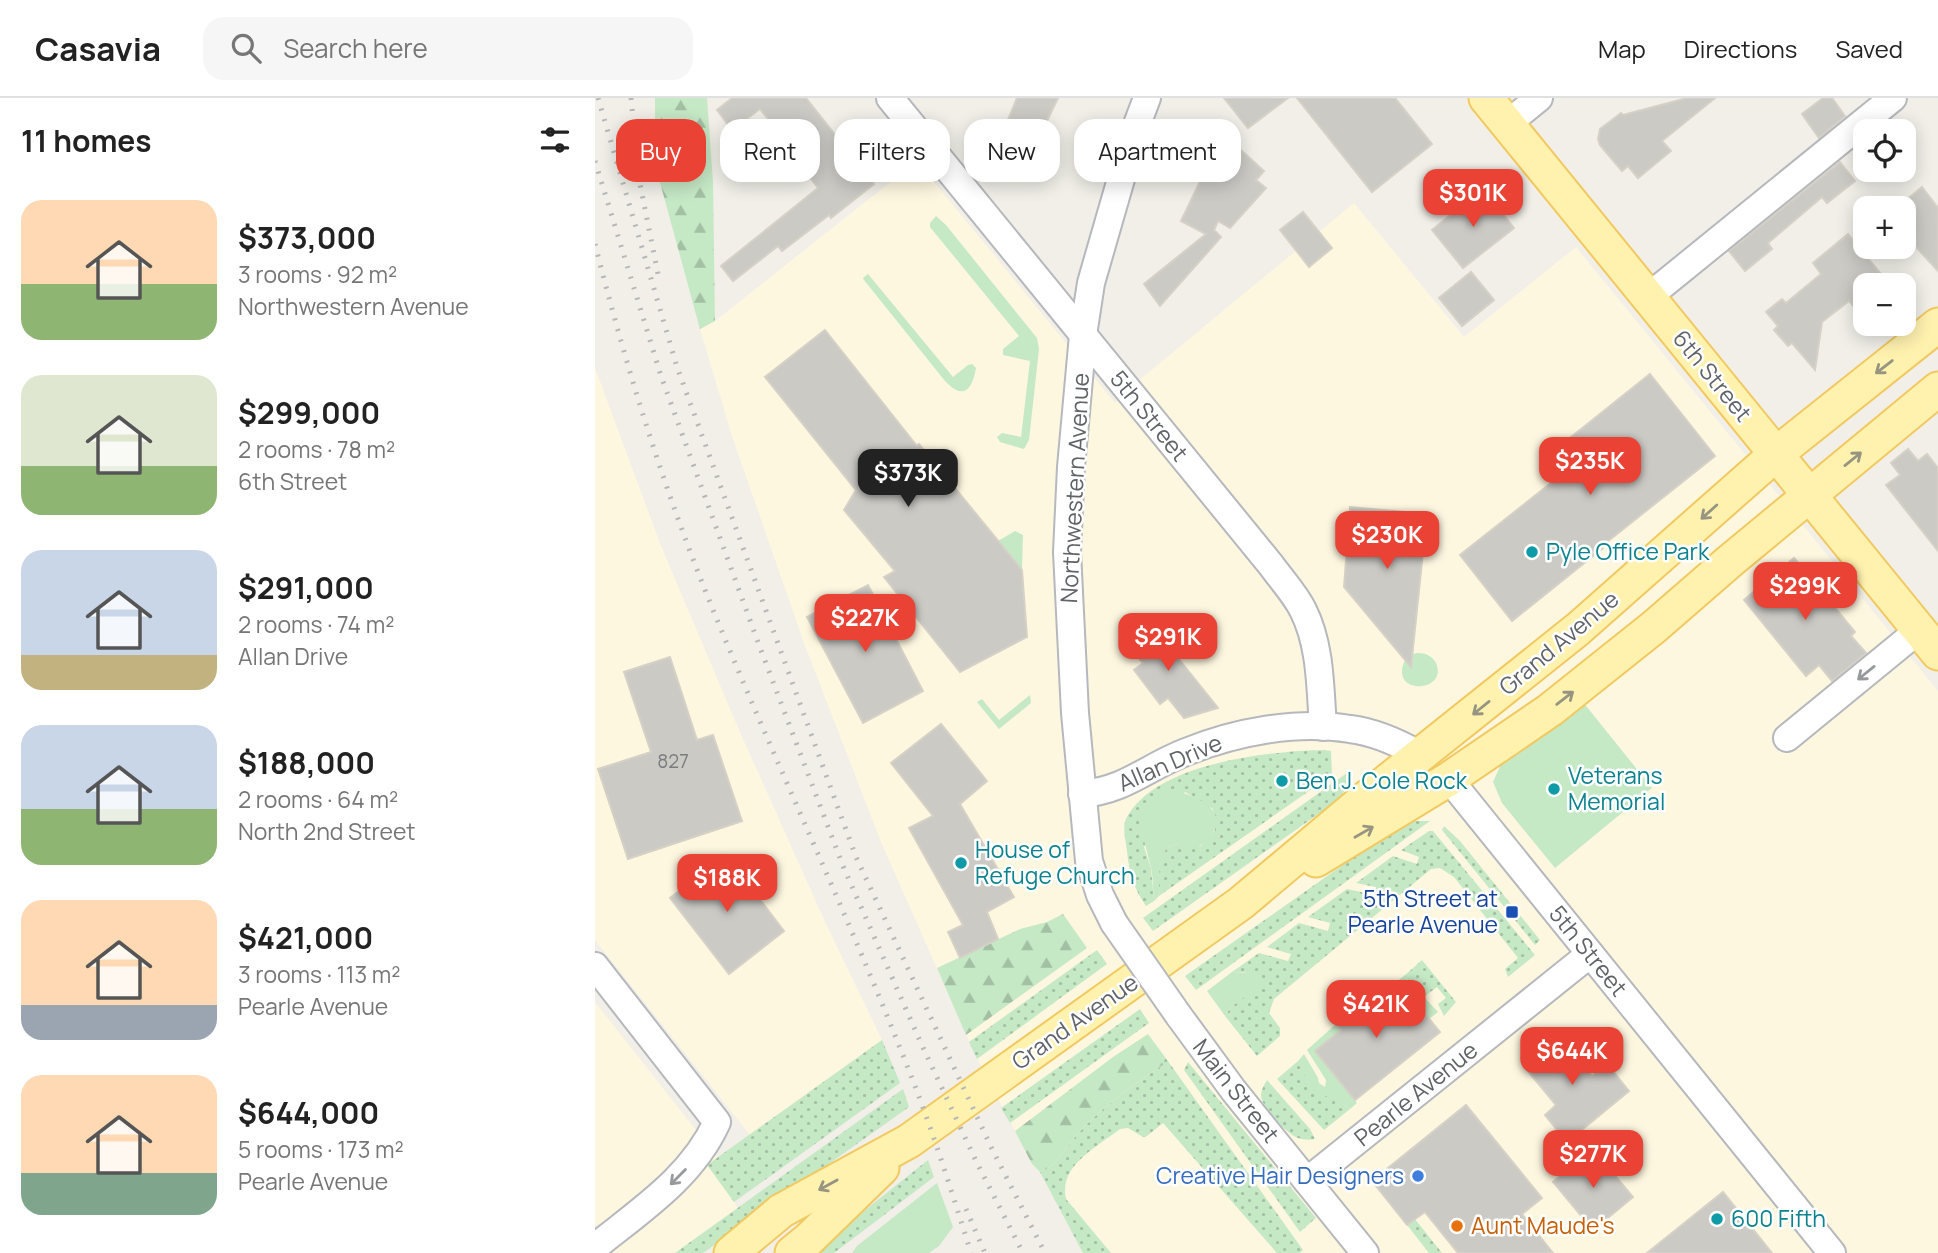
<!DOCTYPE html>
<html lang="en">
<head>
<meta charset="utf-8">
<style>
	body { margin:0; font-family:Manrope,sans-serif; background:#f6f6f6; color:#222; height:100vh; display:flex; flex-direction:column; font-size:26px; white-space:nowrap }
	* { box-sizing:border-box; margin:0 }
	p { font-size:23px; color:#767676 }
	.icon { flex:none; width:38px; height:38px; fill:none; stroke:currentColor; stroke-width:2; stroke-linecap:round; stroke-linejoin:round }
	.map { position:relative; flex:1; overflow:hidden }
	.sheet { display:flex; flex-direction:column; background:#fff; width:595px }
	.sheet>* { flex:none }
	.guide { position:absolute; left:21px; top:21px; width:665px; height:63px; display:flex; gap:14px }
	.tools { position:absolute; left:1258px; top:21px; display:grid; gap:14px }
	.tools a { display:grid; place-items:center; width:63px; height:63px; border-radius:14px; background:#fff; box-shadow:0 4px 18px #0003; font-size:35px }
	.price { position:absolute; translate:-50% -60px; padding:0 16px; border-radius:14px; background:#ea4335; color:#fff; font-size:23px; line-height:46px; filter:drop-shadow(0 2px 4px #0008) }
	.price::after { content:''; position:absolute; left:50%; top:42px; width:21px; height:16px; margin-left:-10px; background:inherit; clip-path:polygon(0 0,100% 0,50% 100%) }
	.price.active { background:#222; color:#fff }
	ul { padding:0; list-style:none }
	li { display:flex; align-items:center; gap:21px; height:175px; padding:0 21px }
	li span { display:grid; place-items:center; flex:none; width:196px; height:140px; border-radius:21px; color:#555 }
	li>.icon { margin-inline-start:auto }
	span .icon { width:84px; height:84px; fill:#fffc; stroke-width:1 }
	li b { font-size:30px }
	h2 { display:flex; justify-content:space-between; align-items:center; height:84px; padding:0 21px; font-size:30px }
	.tag { padding:0 24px; border-radius:21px; background:#fff; box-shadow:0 4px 18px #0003; font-size:24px; line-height:63px }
	.tag.active { background:#ea4335; color:#fff }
	header { display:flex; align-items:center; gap:42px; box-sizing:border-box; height:98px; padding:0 35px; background:#fff; border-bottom:2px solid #e0e0e0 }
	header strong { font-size:33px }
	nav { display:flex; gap:38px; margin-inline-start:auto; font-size:24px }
	.search { width:490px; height:63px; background:#f6f6f6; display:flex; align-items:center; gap:18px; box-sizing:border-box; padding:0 24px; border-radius:21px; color:#767676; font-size:26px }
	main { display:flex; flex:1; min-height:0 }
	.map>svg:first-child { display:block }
	.commercial { fill:#fef7e0 }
	.grass { fill:url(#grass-dots) }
	.forest { fill:url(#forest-firs) }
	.green { fill:#c5e8c5 }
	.building { fill:#cccac5; stroke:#d6d1c6; stroke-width:2 }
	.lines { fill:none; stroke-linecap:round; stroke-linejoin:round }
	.minor-casing { stroke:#b5b8bc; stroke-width:30 }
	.major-casing { stroke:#f2c960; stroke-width:37 }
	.minor { stroke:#fff; stroke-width:26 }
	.major { stroke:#fff2af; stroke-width:33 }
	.rail { stroke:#b6b7b8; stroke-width:5; stroke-dasharray:2 9; stroke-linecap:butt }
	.minor-bridge-casing { stroke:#b5b8bc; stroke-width:30; stroke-linecap:butt }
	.minor-bridge { stroke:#fff; stroke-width:26 }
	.oneway { stroke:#979581 }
	.oneway2 { stroke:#979a9d }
	.culture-dot { fill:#0f9aa8; stroke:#fff; stroke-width:2.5 }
	.transit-dot { fill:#1a4fb4; stroke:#fff; stroke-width:2.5 }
	.shop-dot { fill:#3f7fe0; stroke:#fff; stroke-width:2.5 }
	.food-dot { fill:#e8710a; stroke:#fff; stroke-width:2.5 }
	.labels { text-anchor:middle; stroke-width:5; stroke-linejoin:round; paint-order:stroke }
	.number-label { font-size:19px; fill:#7a7d7f }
	.street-label { font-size:23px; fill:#5f6368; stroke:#fff }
	.culture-label { font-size:23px; fill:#0d838f; stroke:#fff; text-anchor:start }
	.transit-label { font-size:23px; fill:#164399; stroke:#fff; text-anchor:end }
	.shop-label { font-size:23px; fill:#366cbe; stroke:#fff; text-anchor:end }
	.food-label { font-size:23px; fill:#c56008; stroke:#fff; text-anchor:start }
</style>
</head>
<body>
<header>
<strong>Casavia</strong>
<div class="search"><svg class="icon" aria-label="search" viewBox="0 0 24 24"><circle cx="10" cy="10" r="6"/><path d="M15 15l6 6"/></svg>Search here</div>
<nav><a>Map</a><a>Directions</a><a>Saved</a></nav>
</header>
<main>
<section class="sheet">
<h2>11 homes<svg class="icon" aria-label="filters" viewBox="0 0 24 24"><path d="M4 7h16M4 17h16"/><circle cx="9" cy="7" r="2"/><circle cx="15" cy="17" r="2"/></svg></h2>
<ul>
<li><span style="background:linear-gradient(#ffd9b3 60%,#8fb573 0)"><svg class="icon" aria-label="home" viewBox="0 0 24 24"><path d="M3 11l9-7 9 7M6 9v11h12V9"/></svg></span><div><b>$373,000</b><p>3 rooms · 92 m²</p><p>Northwestern Avenue</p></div></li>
<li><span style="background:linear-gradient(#dfe7d0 65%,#8fb573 0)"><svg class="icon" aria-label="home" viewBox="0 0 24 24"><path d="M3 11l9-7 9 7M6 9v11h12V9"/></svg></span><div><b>$299,000</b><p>2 rooms · 78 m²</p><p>6th Street</p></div></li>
<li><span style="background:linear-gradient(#c9d6e8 75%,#c2b280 0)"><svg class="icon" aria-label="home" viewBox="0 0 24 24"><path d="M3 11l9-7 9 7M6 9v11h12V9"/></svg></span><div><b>$291,000</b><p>2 rooms · 74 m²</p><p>Allan Drive</p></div></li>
<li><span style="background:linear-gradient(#c9d6e8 60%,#8fb573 0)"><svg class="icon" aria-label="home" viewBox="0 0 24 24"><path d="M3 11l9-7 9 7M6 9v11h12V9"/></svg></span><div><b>$188,000</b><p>2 rooms · 64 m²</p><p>North 2nd Street</p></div></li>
<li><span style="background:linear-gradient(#ffd9b3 75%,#9aa5b1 0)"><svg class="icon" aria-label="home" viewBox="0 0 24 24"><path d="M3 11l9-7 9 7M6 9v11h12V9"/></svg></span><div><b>$421,000</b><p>3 rooms · 113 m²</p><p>Pearle Avenue</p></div></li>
<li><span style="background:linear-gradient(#ffd9b3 70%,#7fa58c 0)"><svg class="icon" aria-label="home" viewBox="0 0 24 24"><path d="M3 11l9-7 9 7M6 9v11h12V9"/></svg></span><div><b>$644,000</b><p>5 rooms · 173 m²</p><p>Pearle Avenue</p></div></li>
</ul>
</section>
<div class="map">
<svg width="1343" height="1155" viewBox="0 0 1343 1155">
	<defs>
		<pattern id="grass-dots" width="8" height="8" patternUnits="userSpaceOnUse" patternTransform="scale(1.75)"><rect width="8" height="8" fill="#c5e8c5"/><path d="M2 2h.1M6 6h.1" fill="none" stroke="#a3c0a4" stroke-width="1.8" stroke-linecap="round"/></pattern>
		<pattern id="forest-firs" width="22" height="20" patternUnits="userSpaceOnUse" patternTransform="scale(1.75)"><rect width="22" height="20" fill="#c5e8c5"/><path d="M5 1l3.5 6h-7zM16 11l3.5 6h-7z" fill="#a3c0a4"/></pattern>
	</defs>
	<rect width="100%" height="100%" fill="#f1efe8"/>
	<!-- commercial -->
	<g class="commercial">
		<path d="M322 63 520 305 548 279 759 105 869 239 981 149 1343 593V1155H488L445 1074 437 1066 379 954 286 744 209 545 137 338 105 231 120 223Z"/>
		<path d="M0 270 66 448 144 632 230 824 287 942 155 1037 0 842Z"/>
		<path d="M0 904 123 1060 113 1067 143 1110 80 1155H0Z"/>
	</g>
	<!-- grass -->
	<g class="grass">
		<path d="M729 652 736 653 737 677 564 798C565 784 559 750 581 746 588 745 598 748 605 749L620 732 618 711 590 694 549 749 556 770 559 803 551 808C539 791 534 774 532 753 531 744 527 729 531 721 559 665 674 653 729 652Z"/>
		<path d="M752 675V689L743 702 558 833 548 820Z"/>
		<path d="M819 723H835L601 892 590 878 769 752Z"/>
		<path d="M849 728 865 743 945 842 940 847 847 732Z"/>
		<path d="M834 733H838L940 857 913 879 910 871 923 860 859 779 845 770 836 771 679 901 674 915 685 930V938L662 958 630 918 636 909 645 902 651 874H637L664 855 693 863 696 856 672 849 704 825 733 833 735 825 713 819 752 791 780 797 781 789 761 785 798 758 822 766 824 759 806 752Z"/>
		<path d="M502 852 512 866 382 961 374 944Z"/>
		<path d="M827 862 861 904 849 918 843 906 851 900 842 889 830 898 809 878Z"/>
		<path d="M545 911 554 925 415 1025 406 1010Z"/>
		<path d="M287 942 305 985 139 1104 112 1067Z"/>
		<path d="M570 959 708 1152 705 1155H682L568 1025 552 1038 548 1039 533 1030 525 1031C502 1049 463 1068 471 1101L516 1155H488L445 1074C459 1070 467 1054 476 1044 500 1014 536 988 568 967Z"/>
		<path d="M703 963 714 985 755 1011 729 1032 682 981Z"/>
		<path d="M593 964 721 1120 705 1134 589 972Z"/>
		<path d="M672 982 715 1031 720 1041C714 1042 709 1042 703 1040 692 1036 667 1010 666 998 666 992 669 987 672 982Z"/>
		<path d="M308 991 314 1009 108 1155H80Z"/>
		<path d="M333 1062 339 1079 239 1155H216Z"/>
		<path d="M820 1121 847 1155H834L812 1127Z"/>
	</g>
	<!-- forest -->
	<g class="forest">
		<path d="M60 0H112L118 84 120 223 105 231 60 66Z"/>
		<path d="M468 816 492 850 371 937 342 870 425 831 452 824Z"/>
		<path d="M553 936 570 959 568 967C536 988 500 1014 476 1044 467 1054 459 1070 445 1074L437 1066 420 1033 518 959Z"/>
	</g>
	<!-- green -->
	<g class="green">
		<path d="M341 118 351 127 442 240 444 251 434 342 429 351 405 344 402 339 407 335 426 339 435 263 408 257V251L424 238 335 129V125Z"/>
		<path d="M273 176 358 279 373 267 377 266 381 270C377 293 368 302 350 283L269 182 268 180Z"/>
		<path d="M420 433 428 437 427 472 403 443Z"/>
		<path d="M823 555C831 555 837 558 841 565 854 595 793 598 810 562L816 569 817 556Z"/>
		<path d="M435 597 436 605 404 631 382 604 387 601 404 622Z"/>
		<path d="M988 604 1057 690 960 770 907 705 898 684 907 664Z"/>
		<path d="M575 692C608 698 644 718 604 749 597 750 588 745 581 746 560 749 565 785 564 798L559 803C558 792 558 779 556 769 548 735 534 709 575 692Z"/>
		<path d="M637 874 662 875 667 878 668 886 636 909 630 918 612 893Z"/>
		<path d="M809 878 843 914 834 921 785 902 779 895 786 889 797 887Z"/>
		<path d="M741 926 746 932 720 953 762 1005 755 1011C742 1002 724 998 714 985 710 979 706 970 703 963L709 956 723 980 724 985 730 989 731 982 712 952Z"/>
		<path d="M342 1085 358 1129 344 1148 334 1155H257L262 1148Z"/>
	</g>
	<!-- building -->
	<g class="building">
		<path d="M137 0H211L279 86 236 120 234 117 187 153 183 148 138 183 126 168 223 90 195 54 198 51 165 11 137 32 122 12Z"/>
		<path d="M422 0H463L448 31 457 35 445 65 434 60 430 70 410 61 414 50 403 46Z"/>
		<path d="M629 0H693L653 30Z"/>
		<path d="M702 0H800L837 46 777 94Z"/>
		<path d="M1092 0H1120L1067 43 1076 53 1043 80 1033 68 1027 73 1005 47 1003 41 1005 31 1026 15 1028 17Z"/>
		<path d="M1228 0H1237L1250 18 1224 40 1207 16Z"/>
		<path d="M626 34 669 73 661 82 671 90 635 130 623 123 619 132 626 139 565 208 549 186 611 136 586 123 611 71 601 62Z"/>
		<path d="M1245 64 1260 83 1232 105 1227 99 1173 145 1177 151 1150 173 1134 153Z"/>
		<path d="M1327 89 1343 110V173L1309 136V104Z"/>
		<path d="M888 91 919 130 868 170 837 132Z"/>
		<path d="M708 114 737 150 714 169 685 132Z"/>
		<path d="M1253 136 1295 187H1270V223L1254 203 1227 224 1220 272 1197 245 1193 248 1179 232 1183 228 1171 214 1187 201 1191 205 1226 176 1218 165Z"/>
		<path d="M876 174 899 202 867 228 844 200Z"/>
		<path d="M230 232 322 348 324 346 427 472 432 539 365 574 289 479 300 473 249 412 261 392 170 279Z"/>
		<path d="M1055 276 1120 358 1007 448 1008 450 917 523 865 457 985 362 970 344Z"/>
		<path d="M1313 351 1323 363 1332 356 1343 370V453L1291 387 1305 377 1296 365Z"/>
		<path d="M755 409 832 416 816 569 749 489Z"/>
		<path d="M1199 460 1260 534 1256 538 1271 555 1237 583 1224 567 1211 578 1149 502Z"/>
		<path d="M273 487 328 593 268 625 212 519Z"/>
		<path d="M558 523 581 553 579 555 623 610 589 620 573 600 565 606 539 572 548 565 531 545Z"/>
		<path d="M75 559 102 642 118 637 147 723 33 761 3 671 56 654 29 574Z"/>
		<path d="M346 626 392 683 365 706 419 799 392 814 403 841 365 860 353 834 368 827 314 730 338 718 296 665Z"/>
		<path d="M131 757 189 833 134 876 75 800Z"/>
		<path d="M805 885 845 934 760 1002 720 953 746 932 741 926 779 895 785 902Z"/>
		<path d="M964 939 997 978 1012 966 1034 993 972 1044 950 1017 961 1007 932 972 935 970 926 960 949 941 954 947Z"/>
		<path d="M871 1007 947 1100 927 1116 958 1155H863L830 1114 812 1127 777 1083Z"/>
		<path d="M998 1051 1038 1099 998 1132 958 1084Z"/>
		<path d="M1128 1094 1177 1155H1052Z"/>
	</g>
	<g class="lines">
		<!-- minor casing -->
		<g class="minor-casing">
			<g id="minor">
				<path d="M295 0 676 467C686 481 700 496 708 512 726 548 725 589 728 629"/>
				<path d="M912 26 944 0"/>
				<path d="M1053 199 1298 0"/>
				<path d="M1192 640 1324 532"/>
				<path d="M854 681 1237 1155"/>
				<path d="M487 696C531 692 552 669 591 654 640 634 702 622 755 631 780 634 804 645 825 657"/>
				<path d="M519 825 505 797 494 763 480 615 472 454 476 369 488 237 496 185 541 29 552 0"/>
				<path d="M0 868 122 1024C97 1079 46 1112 0 1149"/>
				<path d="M584 918 639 993 770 1155"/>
				<path d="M712 1083 995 856"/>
			</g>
		</g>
		<!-- major casing -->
		<g class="major-casing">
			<g id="major">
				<path d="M891 0 1343 555"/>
				<path d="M721 762 854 681 955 612 1059 529 1135 463 1343 291"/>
				<path d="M136 1155 186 1113 314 1043 646 805 770 701 983 531 1181 356 1343 227"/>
				<path d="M197 1155 214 1141 287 1070"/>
			</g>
		</g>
		<!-- minor -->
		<use href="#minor" class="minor"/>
		<!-- major -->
		<use href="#major" class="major"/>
		<!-- rail -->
		<g class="rail">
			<path d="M3 0 82 269 261 759 397 1051 450 1155"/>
			<path d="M36 0 44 81 63 176"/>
			<path d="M0 63 66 278 164 547 248 768 325 943 381 1063 428 1155"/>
			<path d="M0 146C30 265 66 382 112 497 174 651 246 801 307 955 334 1021 355 1088 376 1155"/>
			<path d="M371 1111 390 1155"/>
		</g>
		<!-- minor-bridge casing -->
		<g class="minor-bridge-casing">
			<path id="minor-bridge" d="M519 825 584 918"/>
		</g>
		<!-- minor-bridge -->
		<use href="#minor-bridge" class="minor-bridge"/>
	</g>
	<!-- one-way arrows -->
	<defs><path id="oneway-shaft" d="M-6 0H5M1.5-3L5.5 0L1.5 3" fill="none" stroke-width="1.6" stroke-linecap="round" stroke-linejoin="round" transform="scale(1.75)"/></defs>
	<g class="oneway">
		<use href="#oneway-shaft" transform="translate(1289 269) rotate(142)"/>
		<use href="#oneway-shaft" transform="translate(1258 361) rotate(-39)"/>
		<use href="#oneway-shaft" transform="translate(1114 414) rotate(138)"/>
		<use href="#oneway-shaft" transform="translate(970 600) rotate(-38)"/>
		<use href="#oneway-shaft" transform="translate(886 610) rotate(141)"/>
		<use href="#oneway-shaft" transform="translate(769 734) rotate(-30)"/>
		<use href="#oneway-shaft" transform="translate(233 1087) rotate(151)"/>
	</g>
	<g class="oneway2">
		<use href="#oneway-shaft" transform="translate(1271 575) rotate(141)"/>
		<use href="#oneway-shaft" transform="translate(83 1079) rotate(135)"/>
	</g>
	<!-- markers -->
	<g class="culture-dot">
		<circle cx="937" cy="454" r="7"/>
		<circle cx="687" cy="683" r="7"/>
		<circle cx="959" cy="691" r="7"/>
		<circle cx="366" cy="765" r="7"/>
		<circle cx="1122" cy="1121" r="7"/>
	</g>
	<rect class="transit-dot" x="910" y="807" width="14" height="14" rx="3.5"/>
	<circle class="shop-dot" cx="823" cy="1078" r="7"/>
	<circle class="food-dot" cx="862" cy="1128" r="7"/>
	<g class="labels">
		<!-- number labels -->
		<g class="number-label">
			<text x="78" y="670">827</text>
		</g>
		<!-- street labels -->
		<g class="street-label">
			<text transform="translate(1117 278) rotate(51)" y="8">6th Street</text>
			<text transform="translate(554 318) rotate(51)" y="8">5th Street</text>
			<text transform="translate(480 390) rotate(-87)" y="8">Northwestern Avenue</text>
			<text transform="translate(964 545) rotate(-40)" y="8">Grand Avenue</text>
			<text transform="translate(575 665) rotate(-23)" y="8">Allan Drive</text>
			<text transform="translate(993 853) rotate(51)" y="8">5th Street</text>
			<text transform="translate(480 924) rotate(-35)" y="8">Grand Avenue</text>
			<text transform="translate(641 993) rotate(52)" y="8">Main Street</text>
			<text transform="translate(821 996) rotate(-39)" y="8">Pearle Avenue</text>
		</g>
		<!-- culture labels -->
		<g class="culture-label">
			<text x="951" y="462">Pyle Office Park</text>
			<text x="973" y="686">Veterans<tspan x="973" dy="26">Memorial</tspan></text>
			<text x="701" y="691">Ben J. Cole Rock</text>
			<text x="380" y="760">House of<tspan x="380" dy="26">Refuge Church</tspan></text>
			<text x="1136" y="1129">600 Fifth</text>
		</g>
		<!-- transit labels -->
		<g class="transit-label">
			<text x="903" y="809">5th Street at<tspan x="903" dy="26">Pearle Avenue</tspan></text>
		</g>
		<!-- shop labels -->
		<g class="shop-label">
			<text x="809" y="1086">Creative Hair Designers</text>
		</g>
		<!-- food labels -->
		<g class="food-label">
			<text x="876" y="1136">Aunt Maude's</text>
		</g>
	</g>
</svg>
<div class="tools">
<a><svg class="icon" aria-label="locate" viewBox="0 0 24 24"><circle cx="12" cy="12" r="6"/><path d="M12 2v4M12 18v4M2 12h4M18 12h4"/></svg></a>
<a>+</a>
<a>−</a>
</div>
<b class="price" style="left:878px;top:131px">$301K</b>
<b class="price" style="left:995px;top:399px">$235K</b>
<b class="price active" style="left:313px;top:411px">$373K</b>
<b class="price" style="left:792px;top:473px">$230K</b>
<b class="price" style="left:1210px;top:524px">$299K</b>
<b class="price" style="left:270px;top:556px">$227K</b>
<b class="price" style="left:573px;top:575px">$291K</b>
<b class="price" style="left:132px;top:816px">$188K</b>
<b class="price" style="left:781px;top:942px">$421K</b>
<b class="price" style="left:977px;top:989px">$644K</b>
<b class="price" style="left:998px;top:1092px">$277K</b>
<div class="guide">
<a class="tag active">Buy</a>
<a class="tag">Rent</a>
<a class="tag">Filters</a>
<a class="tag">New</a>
<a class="tag">Apartment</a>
</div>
</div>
</main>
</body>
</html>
